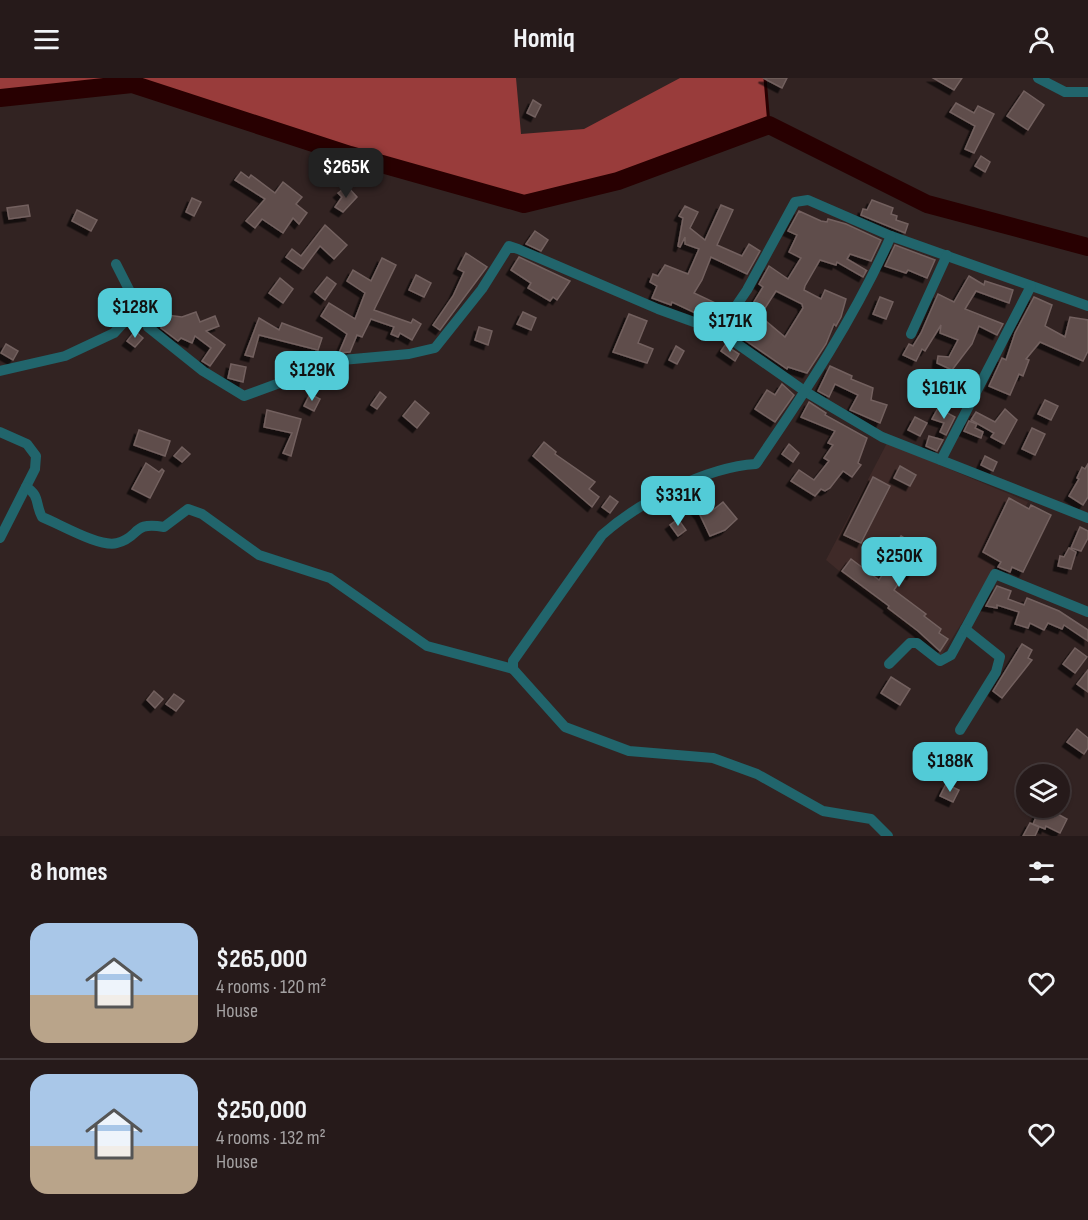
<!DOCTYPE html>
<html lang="en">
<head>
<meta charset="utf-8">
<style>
	body { margin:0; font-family:"Sofia Sans Condensed",sans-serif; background:#322727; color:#f1f3f6; height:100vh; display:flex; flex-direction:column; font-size:22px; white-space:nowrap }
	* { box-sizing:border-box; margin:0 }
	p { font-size:20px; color:#a4a1a2 }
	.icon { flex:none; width:33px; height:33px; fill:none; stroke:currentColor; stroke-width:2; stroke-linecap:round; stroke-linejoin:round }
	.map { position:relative; height:758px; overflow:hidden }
	.panel { display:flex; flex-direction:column; background:#261a1a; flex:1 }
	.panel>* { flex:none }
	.fabs { position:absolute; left:1016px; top:686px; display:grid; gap:12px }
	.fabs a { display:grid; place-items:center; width:54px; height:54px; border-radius:50%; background:#261a1a; box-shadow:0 2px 4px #0004,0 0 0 2px #423839; font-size:30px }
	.price { position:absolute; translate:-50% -51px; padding:0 14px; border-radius:12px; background:#52cbd7; color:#111; font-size:20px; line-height:39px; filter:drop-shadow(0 2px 3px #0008) }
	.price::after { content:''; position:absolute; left:50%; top:36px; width:18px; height:14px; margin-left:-9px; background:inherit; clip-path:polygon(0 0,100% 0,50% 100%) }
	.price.selected { background:#222; color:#fff }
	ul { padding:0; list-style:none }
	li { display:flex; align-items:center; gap:18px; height:150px; padding:0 30px }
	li+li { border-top:2px solid #423839 }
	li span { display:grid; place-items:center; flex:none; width:168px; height:120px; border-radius:18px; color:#555 }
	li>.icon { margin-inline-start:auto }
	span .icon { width:72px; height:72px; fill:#fffc; stroke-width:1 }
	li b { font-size:26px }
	h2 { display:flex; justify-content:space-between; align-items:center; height:72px; padding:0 30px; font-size:26px }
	header { display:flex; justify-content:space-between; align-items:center; height:78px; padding:0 30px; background:#261a1a; font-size:27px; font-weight:700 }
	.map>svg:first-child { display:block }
	.built { fill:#3f2a28 }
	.forest { fill:#993c3b }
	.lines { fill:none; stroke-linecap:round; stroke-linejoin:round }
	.stream { stroke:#280001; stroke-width:3 }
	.river { stroke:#280001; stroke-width:18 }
	.building { fill:#5e4d4b; stroke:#73615f; stroke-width:1.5; fill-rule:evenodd; filter:url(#shadow) }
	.minor { stroke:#21656c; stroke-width:10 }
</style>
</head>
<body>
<header><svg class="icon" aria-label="menu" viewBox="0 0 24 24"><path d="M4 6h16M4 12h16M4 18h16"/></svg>Homiq<svg class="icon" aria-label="person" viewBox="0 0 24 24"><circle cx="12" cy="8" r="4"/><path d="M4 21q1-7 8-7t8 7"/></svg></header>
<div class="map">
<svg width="1088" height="758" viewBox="0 0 1088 758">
	<defs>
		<filter id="shadow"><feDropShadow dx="-4.5" dy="4.5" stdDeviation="0" flood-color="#0009"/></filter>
	</defs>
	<rect width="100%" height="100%" fill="#322322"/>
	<!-- built -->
	<path class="built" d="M887 365 1028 424 985 508 941 578 826 482Z"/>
	<!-- forest -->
	<path class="forest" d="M0 0H516L521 56 584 51 680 0H765L769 47 618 103 524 126 132 6 0 20Z"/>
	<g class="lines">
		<!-- stream -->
		<path class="stream" d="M765 0 769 47"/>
		<!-- river -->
		<path class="river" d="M0 20 132 6 350 77 524 126 618 103 769 47 927 126 1088 169"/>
	</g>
	<!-- building -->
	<g class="building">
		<path d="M763 0H787L782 10Z"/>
		<path d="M933 0H962L954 12Z"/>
		<path d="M1024 13 1044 27 1028 52 1007 38Z"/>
		<path d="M533 22 541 27 535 39 527 35Z"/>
		<path d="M956 25 974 35 978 28 994 36 974 75 965 71 975 48 950 34Z"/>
		<path d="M981 78 990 84 985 94 975 88Z"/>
		<path d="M241 94 249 100 251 97 275 115 283 104 302 119 296 126 307 135 299 146 293 140 283 155 262 141 255 150 246 143 265 121 235 102Z"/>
		<path d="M347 108 357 119 343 134 335 129 342 119 338 115Z"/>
		<path d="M192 120 201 124 194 138 186 134Z"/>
		<path d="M872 122 893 130 891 136 897 138 896 142 908 146 905 155 861 137 863 131 867 132Z"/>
		<path d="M28 127 30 138 9 141 7 130Z"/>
		<path d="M721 127 733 132 717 167 742 178 749 166 760 173 747 196 711 179 702 202 694 215 726 230 719 240 708 235 706 240 672 224 671 227 652 220 657 208 650 204 653 196 658 198 665 187 688 196 699 171 685 166V159L680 169 678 168 683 140 679 138 685 128 698 134 690 150 705 162Z"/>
		<path d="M77 132 97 142 91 153 72 143Z"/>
		<path d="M799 133 821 143 827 144 828 141 846 146 881 162 871 183 850 176 847 181 866 192 865 195 867 192 863 199 837 184 836 187 820 182 805 208 804 212 821 221 825 212 846 221 841 239 836 248 834 246 826 266 807 295 788 289 787 291 729 251 743 231 749 232 763 209 759 206 769 188 788 201 801 180 789 174 797 157 788 153ZM776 213 802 226 803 230 785 259 760 238Z"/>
		<path d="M325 147 347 167 334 181 320 168 303 191 286 179 292 171 301 178Z"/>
		<path d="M535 153 548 162 541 173 526 166Z"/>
		<path d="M895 167 935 182 927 200 908 192 906 195 885 188Z"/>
		<path d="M466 175 487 189 440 252 433 247 453 218 464 194 458 191Z"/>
		<path d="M519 179 570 203 557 222 553 219 550 223 528 210 531 205 511 192Z"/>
		<path d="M382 180 396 187 374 232 411 245 413 241 421 246 412 262 400 255 398 259 391 256 394 249 371 241 362 259 357 257 350 274 339 275 347 256 321 238 329 225 355 241 365 215 347 203 353 192 371 203Z"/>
		<path d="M416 197 431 205 424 219 409 212Z"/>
		<path d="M969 198 984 207 985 203 1013 212 1009 225 976 213 965 231 1003 246 997 257 979 248 972 266 952 292 937 285 938 278 949 279 958 262 940 255 941 247 925 273 922 271 916 283 903 277 909 266 913 268 921 255 938 216 954 224Z"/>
		<path d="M327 199 336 206 325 222 315 214Z"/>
		<path d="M280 200 293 211 283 225 269 215Z"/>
		<path d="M880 219 893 224 886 241 873 236Z"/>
		<path d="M1034 219 1052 227 1045 248 1065 259 1070 239 1088 242V273L1083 283 1040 264 1026 281 1029 282 1023 298 1019 296 1010 317 989 308 1002 280 1006 282 1015 255Z"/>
		<path d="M196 234 200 244 215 238 219 248 206 253 225 267 210 288 202 283 211 270 195 258 192 265 181 260 178 263 161 250 162 245H165L167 237 182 239Z"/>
		<path d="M523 234 536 240 531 252 517 246Z"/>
		<path d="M629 236 647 243 638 265 653 271 647 285 613 274Z"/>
		<path d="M259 240 279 252 282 245 322 260 318 272 259 257 253 279 245 277Z"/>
		<path d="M479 249 492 253 488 267 475 262Z"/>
		<path d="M135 253 143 260 135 269 127 263Z"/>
		<path d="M6 266 18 273 13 282 1 275Z"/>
		<path d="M725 267 739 276 735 283 721 273Z"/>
		<path d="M676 268 684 273 677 286 669 282Z"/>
		<path d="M231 286 246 289 243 304 228 300Z"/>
		<path d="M830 288 852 298 851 301 873 310 871 322 887 327 880 345 850 332 858 317 835 306 829 319 818 313Z"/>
		<path d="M782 306 794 317 775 344 755 331 767 312 775 317Z"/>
		<path d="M380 314 386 319 377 331 371 327Z"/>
		<path d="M310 316 320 321 314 333 304 328Z"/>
		<path d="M1045 322 1058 328 1051 342 1038 336Z"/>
		<path d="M415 323 429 335 417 350 403 338Z"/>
		<path d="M809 324 826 335 825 337 867 360 858 385 861 387 852 399 843 393 830 410 825 413 821 411 815 418 791 403 799 392 814 402 829 383 824 380 833 367 828 365 835 353 801 339Z"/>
		<path d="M938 330 955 339 946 357 940 354 944 345 932 341Z"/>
		<path d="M1005 331 1017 342 1004 366 991 359 994 355 971 342 976 334 995 344Z"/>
		<path d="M267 332 301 341 291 378 283 375 292 355 264 349Z"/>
		<path d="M915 339 927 345 920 358 908 352Z"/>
		<path d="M969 343 977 346 975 350 983 354 981 360 964 353Z"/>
		<path d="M1032 350 1045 356 1035 377 1022 371Z"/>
		<path d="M139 352 170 363 165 378 134 367Z"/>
		<path d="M929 358 943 362 937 373 926 368Z"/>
		<path d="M544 364 556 374 555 376 595 404 589 411 599 419 592 429 533 378Z"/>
		<path d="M789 366 799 375 793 384 782 376Z"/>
		<path d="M182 369 190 376 182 384 174 378Z"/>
		<path d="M985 378 997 384 993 393 981 387Z"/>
		<path d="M146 385 159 394 162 391 164 393 150 420 132 411Z"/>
		<path d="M1088 386V419L1083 427 1069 418 1079 401 1077 400 1082 389 1085 391Z"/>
		<path d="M900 388 916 397 910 408 894 400Z"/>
		<path d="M873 399 890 408 861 465 844 457Z"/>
		<path d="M689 412 708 436 723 424 737 441 725 452 710 458 700 437 690 425 683 430 675 420Z"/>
		<path d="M610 418 618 424 610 435 602 429Z"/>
		<path d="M1009 420 1029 431 1031 427 1051 437 1023 494 1012 489 1010 494 998 489 1001 484 983 474Z"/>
		<path d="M678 441 686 452 678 458 670 447Z"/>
		<path d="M1080 449 1088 453V460L1081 473 1071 470Z"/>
		<path d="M901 458 926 474 911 497 906 494 894 512 926 536 924 538 941 551 939 555 948 561 940 573 918 553 888 530 889 528 842 493 851 481 879 502 891 484 886 481Z"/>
		<path d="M1069 470 1076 474 1071 491 1058 488 1060 478 1064 479Z"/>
		<path d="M997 508 1011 513 1008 521 1024 527 1027 520 1059 533 1088 552V563L1064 547 1062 551 1048 545 1044 552 1030 545 1028 550 1015 546 1019 534 997 527V530L986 528Z"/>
		<path d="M1022 566 1032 572 1028 580 1032 582 1002 620 993 613Z"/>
		<path d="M1075 570 1087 579 1075 595 1063 586Z"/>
		<path d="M1088 592V614L1077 606Z"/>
		<path d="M891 599 910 611 900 627 881 615Z"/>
		<path d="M154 613 163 621 155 630 147 622Z"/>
		<path d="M174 616 184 623 176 633 166 626Z"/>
		<path d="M1077 651 1088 660V670L1084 676 1067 664Z"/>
		<path d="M946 706 959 712 953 724 940 718Z"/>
		<path d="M1039 732 1054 739 1056 735 1067 741 1060 755 1046 748 1045 751 1033 746Z"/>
		<path d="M1030 745 1039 749 1035 758H1023Z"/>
	</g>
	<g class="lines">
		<!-- minor -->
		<g class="minor">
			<path d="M1038 0 1065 14H1088"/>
			<path d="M116 186 148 249 203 293 244 318 342 282 409 276 435 270 482 211 509 168 518 171 658 231 719 253 806 314 882 359 1088 440"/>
			<path d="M719 253 747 212 795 124 808 122 891 158 1088 228"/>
			<path d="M911 256 947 177"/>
			<path d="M0 293 65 278 114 255 137 230"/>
			<path d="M0 354 27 366 36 378 35 391 0 460"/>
			<path d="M941 382 1031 208"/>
			<path d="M26 409C40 417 35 426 42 439 60 446 100 470 117 465 141 459 131 443 164 449L188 431 202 436 259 477 330 500 427 568 513 591"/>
			<path d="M889 586 910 565H917L940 583 951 577 995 496 1088 534"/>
			<path d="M960 652 996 594 1000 579 965 551"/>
			<path d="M888 758 871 741 823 733 757 696 713 680 629 673 565 649 513 591V583L602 457C639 424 706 389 756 386 806 313 855 239 891 158"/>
		</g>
	</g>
</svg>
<div class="fabs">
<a><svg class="icon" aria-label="layers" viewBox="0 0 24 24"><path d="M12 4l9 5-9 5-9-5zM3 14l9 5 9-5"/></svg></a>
</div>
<b class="price selected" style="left:346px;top:121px">$265K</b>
<b class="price" style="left:135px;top:261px">$128K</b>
<b class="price" style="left:730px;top:275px">$171K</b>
<b class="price" style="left:312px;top:324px">$129K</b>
<b class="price" style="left:944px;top:342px">$161K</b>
<b class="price" style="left:678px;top:449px">$331K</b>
<b class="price" style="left:899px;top:510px">$250K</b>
<b class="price" style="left:950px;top:715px">$188K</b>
</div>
<section class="panel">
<h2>8 homes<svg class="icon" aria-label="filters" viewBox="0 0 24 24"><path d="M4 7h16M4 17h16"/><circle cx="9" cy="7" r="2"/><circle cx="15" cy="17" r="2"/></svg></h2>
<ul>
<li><span style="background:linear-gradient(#a9c7e8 60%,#b9a48a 0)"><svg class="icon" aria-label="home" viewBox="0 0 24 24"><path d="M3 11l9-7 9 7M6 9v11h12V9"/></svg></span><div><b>$265,000</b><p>4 rooms · 120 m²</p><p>House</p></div><svg class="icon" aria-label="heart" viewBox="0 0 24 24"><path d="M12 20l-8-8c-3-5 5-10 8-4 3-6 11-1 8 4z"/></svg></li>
<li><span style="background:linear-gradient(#a9c7e8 60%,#b9a48a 0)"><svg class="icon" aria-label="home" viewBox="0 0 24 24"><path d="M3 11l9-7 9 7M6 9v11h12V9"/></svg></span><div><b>$250,000</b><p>4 rooms · 132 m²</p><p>House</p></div><svg class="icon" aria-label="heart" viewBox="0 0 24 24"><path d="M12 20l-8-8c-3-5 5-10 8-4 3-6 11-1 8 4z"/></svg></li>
</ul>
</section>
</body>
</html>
